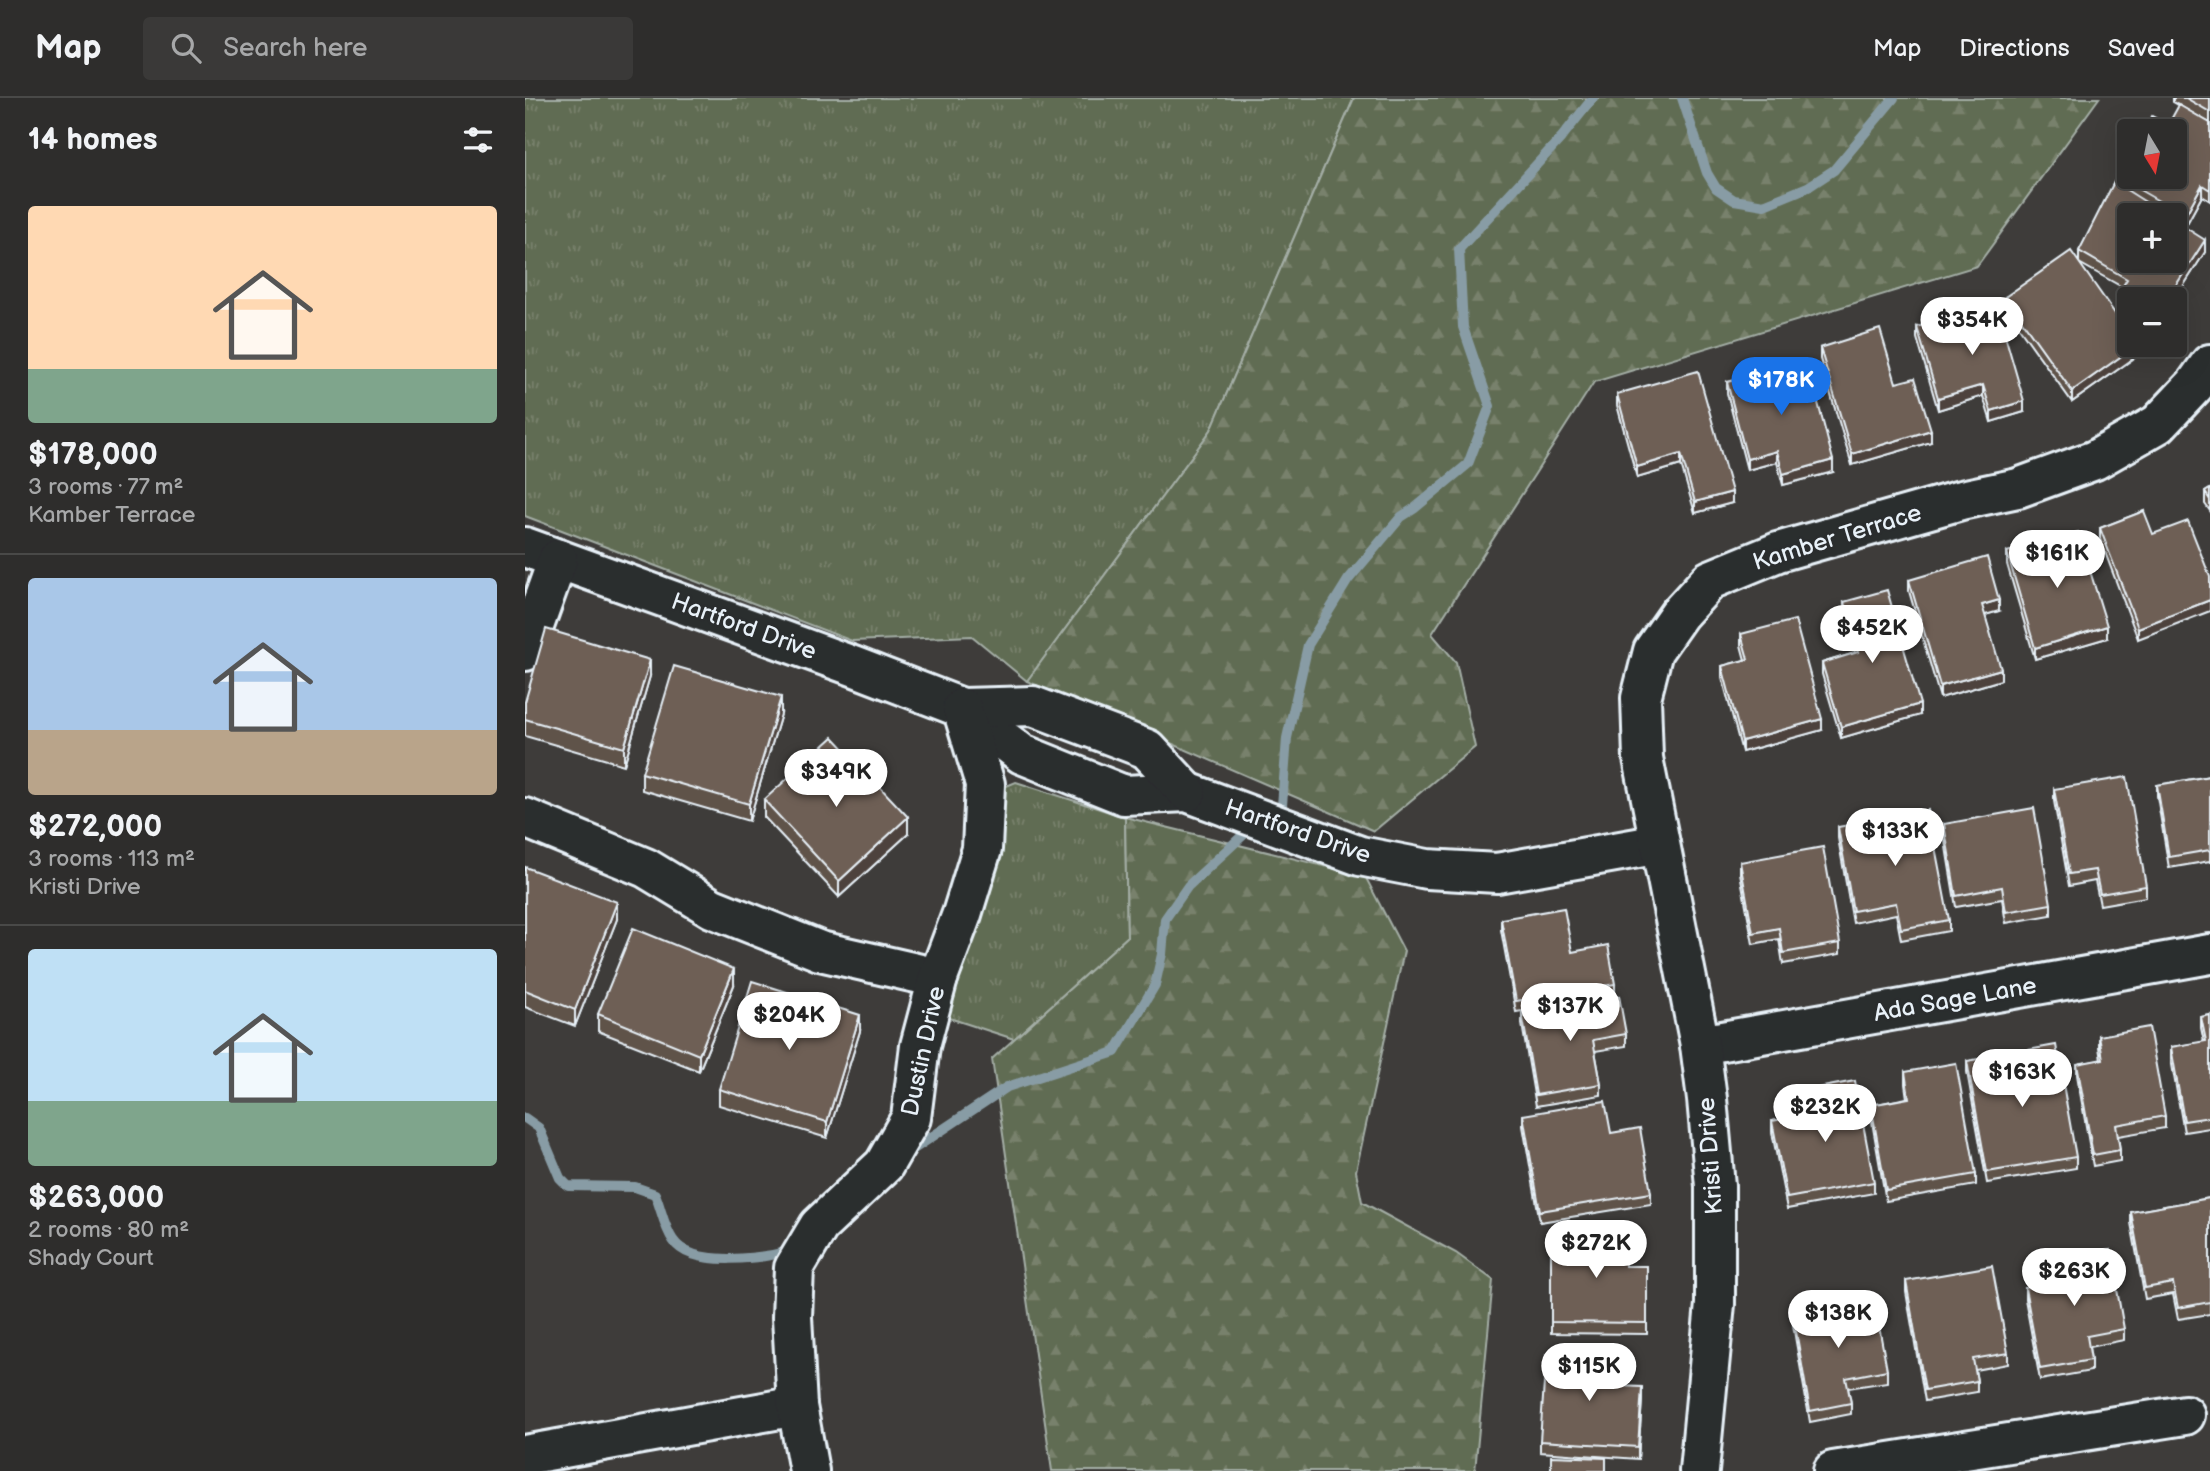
<!DOCTYPE html>
<html lang="en">
<head>
<meta charset="utf-8">
<style>
	body { margin:0; font-family:"Balsamiq Sans",sans-serif; background:#3a3938; color:#f1f3f6; height:100vh; display:flex; flex-direction:column; font-size:26px; white-space:nowrap }
	* { box-sizing:border-box; margin:0 }
	p { font-size:23px; color:#a7a8a9 }
	.icon { flex:none; width:38px; height:38px; fill:none; stroke:currentColor; stroke-width:2; stroke-linecap:round; stroke-linejoin:round }
	.map { position:relative; flex:1; overflow:hidden }
	.drawer { display:flex; flex-direction:column; background:#2e2d2c; width:525px }
	.drawer>* { flex:none }
	.needle { width:46px; rotate:170deg }
	.tools { position:absolute; left:1592px; top:21px; display:grid; gap:14px }
	.tools a { display:grid; place-items:center; width:70px; height:70px; border-radius:7px; background:#2e2d2c; box-shadow:0 7px 28px #0002,0 0 0 2px #494948; font-size:35px }
	.price { position:absolute; translate:-50% -60px; padding:0 16px; border-radius:24px; background:#fff; color:#222; font-size:23px; line-height:46px; filter:drop-shadow(0 2px 4px #0008) }
	.price::after { content:''; position:absolute; left:50%; top:42px; width:21px; height:16px; margin-left:-10px; background:inherit; clip-path:polygon(0 0,100% 0,50% 100%) }
	.price.selected { background:#1a73e8; color:#fff }
	ul { padding:0; list-style:none }
	li { display:grid; align-content:center; gap:14px; height:371px; padding:0 28px }
	li+li { border-top:2px solid #494948 }
	li span { display:grid; place-items:center; height:217px; border-radius:7px; color:#555 }
	li>.icon { margin-inline-start:auto }
	span .icon { width:126px; height:126px; fill:#fffc; stroke-width:1 }
	li b { font-size:30px }
	h2 { display:flex; justify-content:space-between; align-items:center; height:84px; padding:0 28px; font-size:30px }
	header { display:flex; align-items:center; gap:42px; box-sizing:border-box; height:98px; padding:0 35px; background:#2e2d2c; border-bottom:2px solid #494948 }
	header strong { font-size:33px }
	nav { display:flex; gap:38px; margin-inline-start:auto; font-size:24px }
	.search { width:490px; height:63px; background:#3a3938; display:flex; align-items:center; gap:18px; box-sizing:border-box; padding:0 24px; border-radius:7px; color:#a7a8a9; font-size:26px }
	main { display:flex; flex:1; min-height:0 }
	.map>svg:first-child { display:block }
	.grass { fill:url(#grass-tufts); stroke:#a4aea6; stroke-width:2 }
	.forest { fill:url(#forest-firs); stroke:#a4aea6; stroke-width:2 }
	.lines { fill:none; stroke-linecap:round; stroke-linejoin:round }
	.stream { stroke:#889ca5; stroke-width:10 }
	.minor-casing { stroke:#e8f1f8; stroke-width:44 }
	.minor { stroke:#2a2d2e; stroke-width:38 }
	.wall { fill:#5f5249; stroke:#e8f1f8; stroke-width:2; fill-rule:evenodd }
	.shaded-wall { fill:#4d423c; stroke:#e8f1f8; stroke-width:2 }
	.building { fill:#6e5f55; stroke:#e8f1f8; stroke-width:2 }
	.labels { text-anchor:middle; stroke-width:5; stroke-linejoin:round; paint-order:stroke }
	.street-label { font-size:24px; fill:#e8f1f8; stroke:#2a2d2e }
</style>
</head>
<body>
<header>
<strong>Map</strong>
<div class="search"><svg class="icon" aria-label="search" viewBox="0 0 24 24"><circle cx="10" cy="10" r="6"/><path d="M15 15l6 6"/></svg>Search here</div>
<nav><a>Map</a><a>Directions</a><a>Saved</a></nav>
</header>
<main>
<section class="drawer">
<h2>14 homes<svg class="icon" aria-label="filters" viewBox="0 0 24 24"><path d="M4 7h16M4 17h16"/><circle cx="9" cy="7" r="2"/><circle cx="15" cy="17" r="2"/></svg></h2>
<ul>
<li><span style="background:linear-gradient(#ffd9b3 75%,#7fa58c 0)"><svg class="icon" aria-label="home" viewBox="0 0 24 24"><path d="M3 11l9-7 9 7M6 9v11h12V9"/></svg></span><div><b>$178,000</b><p>3 rooms · 77 m²</p><p>Kamber Terrace</p></div></li>
<li><span style="background:linear-gradient(#a9c7e8 70%,#b9a48a 0)"><svg class="icon" aria-label="home" viewBox="0 0 24 24"><path d="M3 11l9-7 9 7M6 9v11h12V9"/></svg></span><div><b>$272,000</b><p>3 rooms · 113 m²</p><p>Kristi Drive</p></div></li>
<li><span style="background:linear-gradient(#bfe0f5 70%,#7fa58c 0)"><svg class="icon" aria-label="home" viewBox="0 0 24 24"><path d="M3 11l9-7 9 7M6 9v11h12V9"/></svg></span><div><b>$263,000</b><p>2 rooms · 80 m²</p><p>Shady Court</p></div></li>
</ul>
</section>
<div class="map">
<svg width="1685" height="1373" viewBox="0 0 1685 1373">
	<defs>
		<pattern id="grass-tufts" width="24" height="20" patternUnits="userSpaceOnUse" patternTransform="scale(1.75)"><rect width="24" height="20" fill="#616c53"/><path d="M3 7l-1-3M5 7V3M7 7l1-3M15 17l-1-3M17 17v-4M19 17l1-3" fill="none" stroke="#78816c"/></pattern>
		<pattern id="forest-firs" width="22" height="20" patternUnits="userSpaceOnUse" patternTransform="scale(1.75)"><rect width="22" height="20" fill="#616c53"/><path d="M5 1l3.5 6h-7zM16 11l3.5 6h-7z" fill="#78816c"/></pattern>
	</defs>
	<rect width="100%" height="100%" fill="#3e3c3a"/>
	<filter id="ink" filterUnits="userSpaceOnUse"><feTurbulence type="fractalNoise" baseFrequency=".0143" numOctaves="2"/><feDisplacementMap in="SourceGraphic" scale="14" xChannelSelector="R" yChannelSelector="G"/><feConvolveMatrix kernelMatrix="1 2 1 2 8 2 1 2 1" color-interpolation-filters="sRGB"/></filter>
	<g filter="url(#ink)">
		<!-- grass -->
		<g class="grass">
			<path d="M0 0H829L686 332 502 583 447 538 327 543 0 418Z"/>
			<path d="M491 684 600 719 602 839 489 941 421 919 477 736 479 689Z"/>
		</g>
		<!-- forest -->
		<g class="forest">
			<path d="M829 0H1574L1452 168 1069 284 907 536 931 564 950 649 849 733 502 583 686 332Z"/>
			<path d="M600 719 840 778 879 853 831 1073 837 1104 931 1155 968 1182 950 1373H527L467 961 602 839Z"/>
		</g>
		<g class="lines">
			<!-- stream -->
			<g class="stream">
				<path d="M1157 0 1182 75 1191 90 1209 102 1239 107 1283 89 1309 72 1369 0"/>
				<path d="M744 716 757 708 762 640 783 547 823 482 876 419 890 410 943 366 965 308 938 229 934 151 1036 40 1068 0"/>
				<path d="M0 1020 14 1030 35 1080 43 1088 110 1089 130 1096C136 1110 139 1129 148 1142 166 1171 240 1160 268 1152"/>
				<path d="M384 1054 482 989 590 954 630 887 637 856 640 821 663 788 729 727"/>
			</g>
			<!-- minor casing -->
			<g class="minor-casing">
				<g id="minor">
					<path d="M0 449 328 568 437 610 497 656 599 697 662 694 835 758 902 771 972 775 1135 746"/>
					<path d="M0 553 33 461"/>
					<path d="M437 610 508 608 622 651 662 694"/>
					<path d="M0 720 121 770 187 810 295 853 413 880"/>
					<path d="M1175 947 1685 856"/>
					<path d="M0 1357 272 1308"/>
					<path d="M284 1373 272 1308 267 1219 269 1170 294 1128 359 1067 386 1020 395 948 413 880 437 816 457 751 460 686 437 610"/>
					<path d="M1174 1373 1190 1206V1088L1182 1001 1175 947 1118 660 1116 600 1128 553 1154 516 1185 482 1253 454 1436 402 1493 390 1570 362 1633 326 1670 287 1685 266"/>
					<path d="M1308 1373 1660 1317"/>
				</g>
			</g>
			<!-- minor -->
			<use href="#minor" class="minor"/>
		</g>
		<!-- wall -->
		<g class="wall">
			<path d="M1648 0H1685V25L1648 4Z"/>
			<path d="M1685 25V103L1677 98 1660 129 1680 154 1650 201H1605V210L1595 205V193L1597 189 1554 165 1612 258 1547 304 1480 210V199L1554 164V153L1592 86V79L1643 27ZM1605 117H1650V163Z"/>
			<path d="M1392 229 1499 314 1466 324 1458 298 1413 312 1392 240Z"/>
			<path d="M1295 250 1371 285 1406 344 1327 367 1295 261Z"/>
			<path d="M1202 284 1308 374 1258 387 1252 364 1222 372 1202 295Z"/>
			<path d="M1092 296 1207 405 1170 415 1156 367 1112 380 1092 307Z"/>
			<path d="M1685 391V413L1680 406V394Z"/>
			<path d="M1619 413 1613 541 1575 441V430Z"/>
			<path d="M1482 454 1582 540 1510 561 1482 466Z"/>
			<path d="M1384 482 1474 513 1460 517 1476 582 1415 600 1384 493Z"/>
			<path d="M1319 504 1395 617 1316 640 1297 576V565L1330 555 1319 516Z"/>
			<path d="M1216 536 1297 632 1217 654 1197 579V568L1220 562 1216 547Z"/>
			<path d="M125 578 99 667 0 638V604Z"/>
			<path d="M256 616 224 723 117 692V675Z"/>
			<path d="M1685 678V765V763L1644 770 1632 698V687Z"/>
			<path d="M1529 691 1621 788V799L1575 807 1570 783 1544 788 1529 703Z"/>
			<path d="M239 702 383 736 314 799 239 719Z"/>
			<path d="M1419 726 1526 806V817L1481 825 1477 801 1431 809 1419 737Z"/>
			<path d="M1313 729 1424 822V833L1376 842 1371 816 1328 825 1313 740Z"/>
			<path d="M1215 764 1315 845V856L1258 866 1254 841 1228 846 1215 775Z"/>
			<path d="M0 769 92 821 50 928 0 909Z"/>
			<path d="M976 821 1047 854 1090 886V897L991 914 976 832Z"/>
			<path d="M209 887 174 973 73 933V916Z"/>
			<path d="M997 915 1101 936V948L1070 953 1076 986V997L1011 1008 997 926Z"/>
			<path d="M1685 917V1030L1659 1034 1646 961V949L1679 944 1676 930V919Z"/>
			<path d="M335 933 302 1040 194 1007V991Z"/>
			<path d="M1574 938 1640 1018V1030L1593 1038 1595 1052V1063L1568 1068 1552 977V966L1576 962 1574 949Z"/>
			<path d="M1442 963 1551 1059V1070L1462 1085 1442 974Z"/>
			<path d="M1380 974 1451 1076V1087L1361 1103 1346 1018V1007L1382 1000 1380 986Z"/>
			<path d="M1287 991 1349 1084V1095L1262 1111 1247 1034V1023L1290 1015 1287 1002Z"/>
			<path d="M998 1017 1086 1035 1126 1095V1106L1015 1124 998 1028Z"/>
			<path d="M1685 1100V1216L1653 1221 1648 1196 1620 1201 1606 1125V1114Z"/>
			<path d="M1026 1135 1100 1168H1122V1236L1026 1235Z"/>
			<path d="M1519 1164 1599 1231V1242L1564 1249 1566 1262V1273L1515 1282 1500 1201V1190L1521 1186 1519 1175Z"/>
			<path d="M1381 1183 1483 1255V1266L1450 1272 1452 1283V1294L1400 1303 1381 1194Z"/>
			<path d="M1268 1216 1362 1272V1284L1323 1290 1326 1305V1316L1285 1324 1268 1227Z"/>
			<path d="M1095 1272 1094 1288 1117 1301 1113 1361 1015 1354V1343Z"/>
		</g>
		<!-- shaded-wall -->
		<g class="shaded-wall">
			<path d="M1677 87V98L1660 129V118Z"/>
			<path d="M1680 142V154L1650 201H1642Z"/>
			<path d="M1612 247V258L1547 304V293Z"/>
			<path d="M1458 287V298L1413 312V300Z"/>
			<path d="M1499 303V314L1466 324V313Z"/>
			<path d="M1406 332V344L1327 367V356Z"/>
			<path d="M1252 353V364L1222 372V361Z"/>
			<path d="M1156 356V367L1112 380V369Z"/>
			<path d="M1308 362V374L1258 387V376Z"/>
			<path d="M1207 394V405L1170 415V404Z"/>
			<path d="M1474 502V513L1457 518V507Z"/>
			<path d="M1685 502V513L1613 541V530Z"/>
			<path d="M1582 528V540L1510 561V550Z"/>
			<path d="M125 562V578L99 667V650Z"/>
			<path d="M1476 571V582L1415 600V588Z"/>
			<path d="M256 599V616L224 723V706Z"/>
			<path d="M1395 606V617L1316 640V629Z"/>
			<path d="M1297 621V632L1217 654V643Z"/>
			<path d="M383 719V736L314 799V783Z"/>
			<path d="M92 804V821L50 928V912Z"/>
			<path d="M209 871V887L174 973V957Z"/>
			<path d="M335 917V933L302 1040V1024Z"/>
			<path d="M1117 1289V1301L1113 1361V1349Z"/>
		</g>
		<!-- building -->
		<g class="building">
			<path d="M1661 0H1685V14Z"/>
			<path d="M1654 7 1685 25V92L1677 87 1660 118 1592 79 1605 57V79H1650V33H1619L1627 18 1643 27Z"/>
			<path d="M1589 84 1641 117H1605V163H1650V123L1680 142 1642 201H1610L1595 193 1602 181 1554 153Z"/>
			<path d="M1546 153 1605 237V247H1612L1547 293 1480 199Z"/>
			<path d="M1471 206 1499 303 1466 313 1458 287 1413 300 1392 229Z"/>
			<path d="M1355 231 1371 285 1390 280 1406 332 1327 356 1295 250Z"/>
			<path d="M1282 263 1308 362 1258 376 1252 353 1222 361 1202 284Z"/>
			<path d="M1173 273 1207 394 1170 404 1156 356 1112 369 1092 296Z"/>
			<path d="M1685 391V402L1680 394Z"/>
			<path d="M1619 413 1628 436 1663 423 1685 479V502L1613 530 1575 430Z"/>
			<path d="M1553 434 1582 528 1510 550 1482 454Z"/>
			<path d="M1462 459 1474 502 1457 507 1476 571 1415 588 1384 482Z"/>
			<path d="M1362 492 1395 606 1316 629 1297 565 1333 554 1319 504Z"/>
			<path d="M1270 522 1297 621 1217 643 1197 568 1223 561 1216 536Z"/>
			<path d="M21 531 125 562 99 650 0 621V604Z"/>
			<path d="M149 568 256 599 224 706 117 675Z"/>
			<path d="M308 639 383 719 314 783 239 702Z"/>
			<path d="M1685 678V754V752L1644 759 1632 687Z"/>
			<path d="M1602 679 1621 788 1575 796 1570 772 1544 776 1529 691Z"/>
			<path d="M1509 710 1526 806 1481 814 1477 789 1431 798 1419 726Z"/>
			<path d="M1403 712 1424 822 1376 831 1371 805 1328 813 1313 729Z"/>
			<path d="M1298 749 1315 845 1258 855 1254 830 1228 835 1215 764Z"/>
			<path d="M0 769 92 804 50 912 0 892Z"/>
			<path d="M1039 810 1047 854 1083 847 1090 886 991 903 976 821Z"/>
			<path d="M108 830 209 871 174 957 73 916Z"/>
			<path d="M227 883 335 917 302 1024 194 991Z"/>
			<path d="M1094 898 1101 936 1068 942 1076 986 1011 997 997 915Z"/>
			<path d="M1685 917V1019L1659 1023 1646 949 1681 943 1676 919Z"/>
			<path d="M1624 929 1640 1018 1591 1027 1595 1052 1568 1057 1552 966 1578 961 1574 938Z"/>
			<path d="M1531 947 1551 1059 1462 1074 1442 963Z"/>
			<path d="M1431 965 1451 1076 1361 1092 1346 1007 1384 1000 1380 974Z"/>
			<path d="M1330 983 1349 1084 1262 1100 1247 1023 1291 1015 1287 991Z"/>
			<path d="M1080 1003 1086 1035 1115 1030 1126 1095 1015 1113 998 1017Z"/>
			<path d="M1685 1100V1204L1653 1210 1648 1185 1620 1190 1606 1114Z"/>
			<path d="M1026 1135H1100V1168H1122V1225L1026 1224Z"/>
			<path d="M1585 1152 1599 1231 1562 1238 1566 1262 1515 1271 1500 1190 1522 1186 1519 1164Z"/>
			<path d="M1467 1168 1483 1255 1448 1261 1452 1283 1400 1292 1381 1183Z"/>
			<path d="M1349 1201 1362 1272 1321 1280 1326 1305 1285 1313 1268 1216Z"/>
			<path d="M1021 1256 1095 1261 1093 1288 1117 1289 1113 1349 1015 1343Z"/>
			<path d="M1026 1358 1081 1360V1373H1026Z"/>
		</g>
	</g>
	<g class="labels">
		<!-- street labels -->
		<g class="street-label">
			<text transform="translate(1312 439) rotate(-17)" y="8">Kamber Terrace</text>
			<text transform="translate(219 528) rotate(20)" y="8">Hartford Drive</text>
			<text transform="translate(773 733) rotate(19)" y="8">Hartford Drive</text>
			<text transform="translate(1430 901) rotate(-10)" y="8">Ada Sage Lane</text>
			<text transform="translate(398 953) rotate(-78)" y="8">Dustin Drive</text>
			<text transform="translate(1185 1058) rotate(-94)" y="8">Kristi Drive</text>
		</g>
	</g>
</svg>
<div class="tools">
<a><svg class="needle" viewBox="-14 -14 28 28"><path d="M0-13l5 13h-10z" fill="#e53935"/><path d="M0 13l5-13h-10z" fill="#a7a8a9"/></svg></a>
<a>+</a>
<a>−</a>
</div>
<b class="price" style="left:1447px;top:259px">$354K</b>
<b class="price selected" style="left:1256px;top:319px">$178K</b>
<b class="price" style="left:1532px;top:492px">$161K</b>
<b class="price" style="left:1347px;top:567px">$452K</b>
<b class="price" style="left:311px;top:711px">$349K</b>
<b class="price" style="left:1370px;top:770px">$133K</b>
<b class="price" style="left:1045px;top:945px">$137K</b>
<b class="price" style="left:264px;top:954px">$204K</b>
<b class="price" style="left:1497px;top:1011px">$163K</b>
<b class="price" style="left:1300px;top:1046px">$232K</b>
<b class="price" style="left:1071px;top:1182px">$272K</b>
<b class="price" style="left:1549px;top:1210px">$263K</b>
<b class="price" style="left:1313px;top:1252px">$138K</b>
<b class="price" style="left:1064px;top:1305px">$115K</b>
</div>
</main>
</body>
</html>
